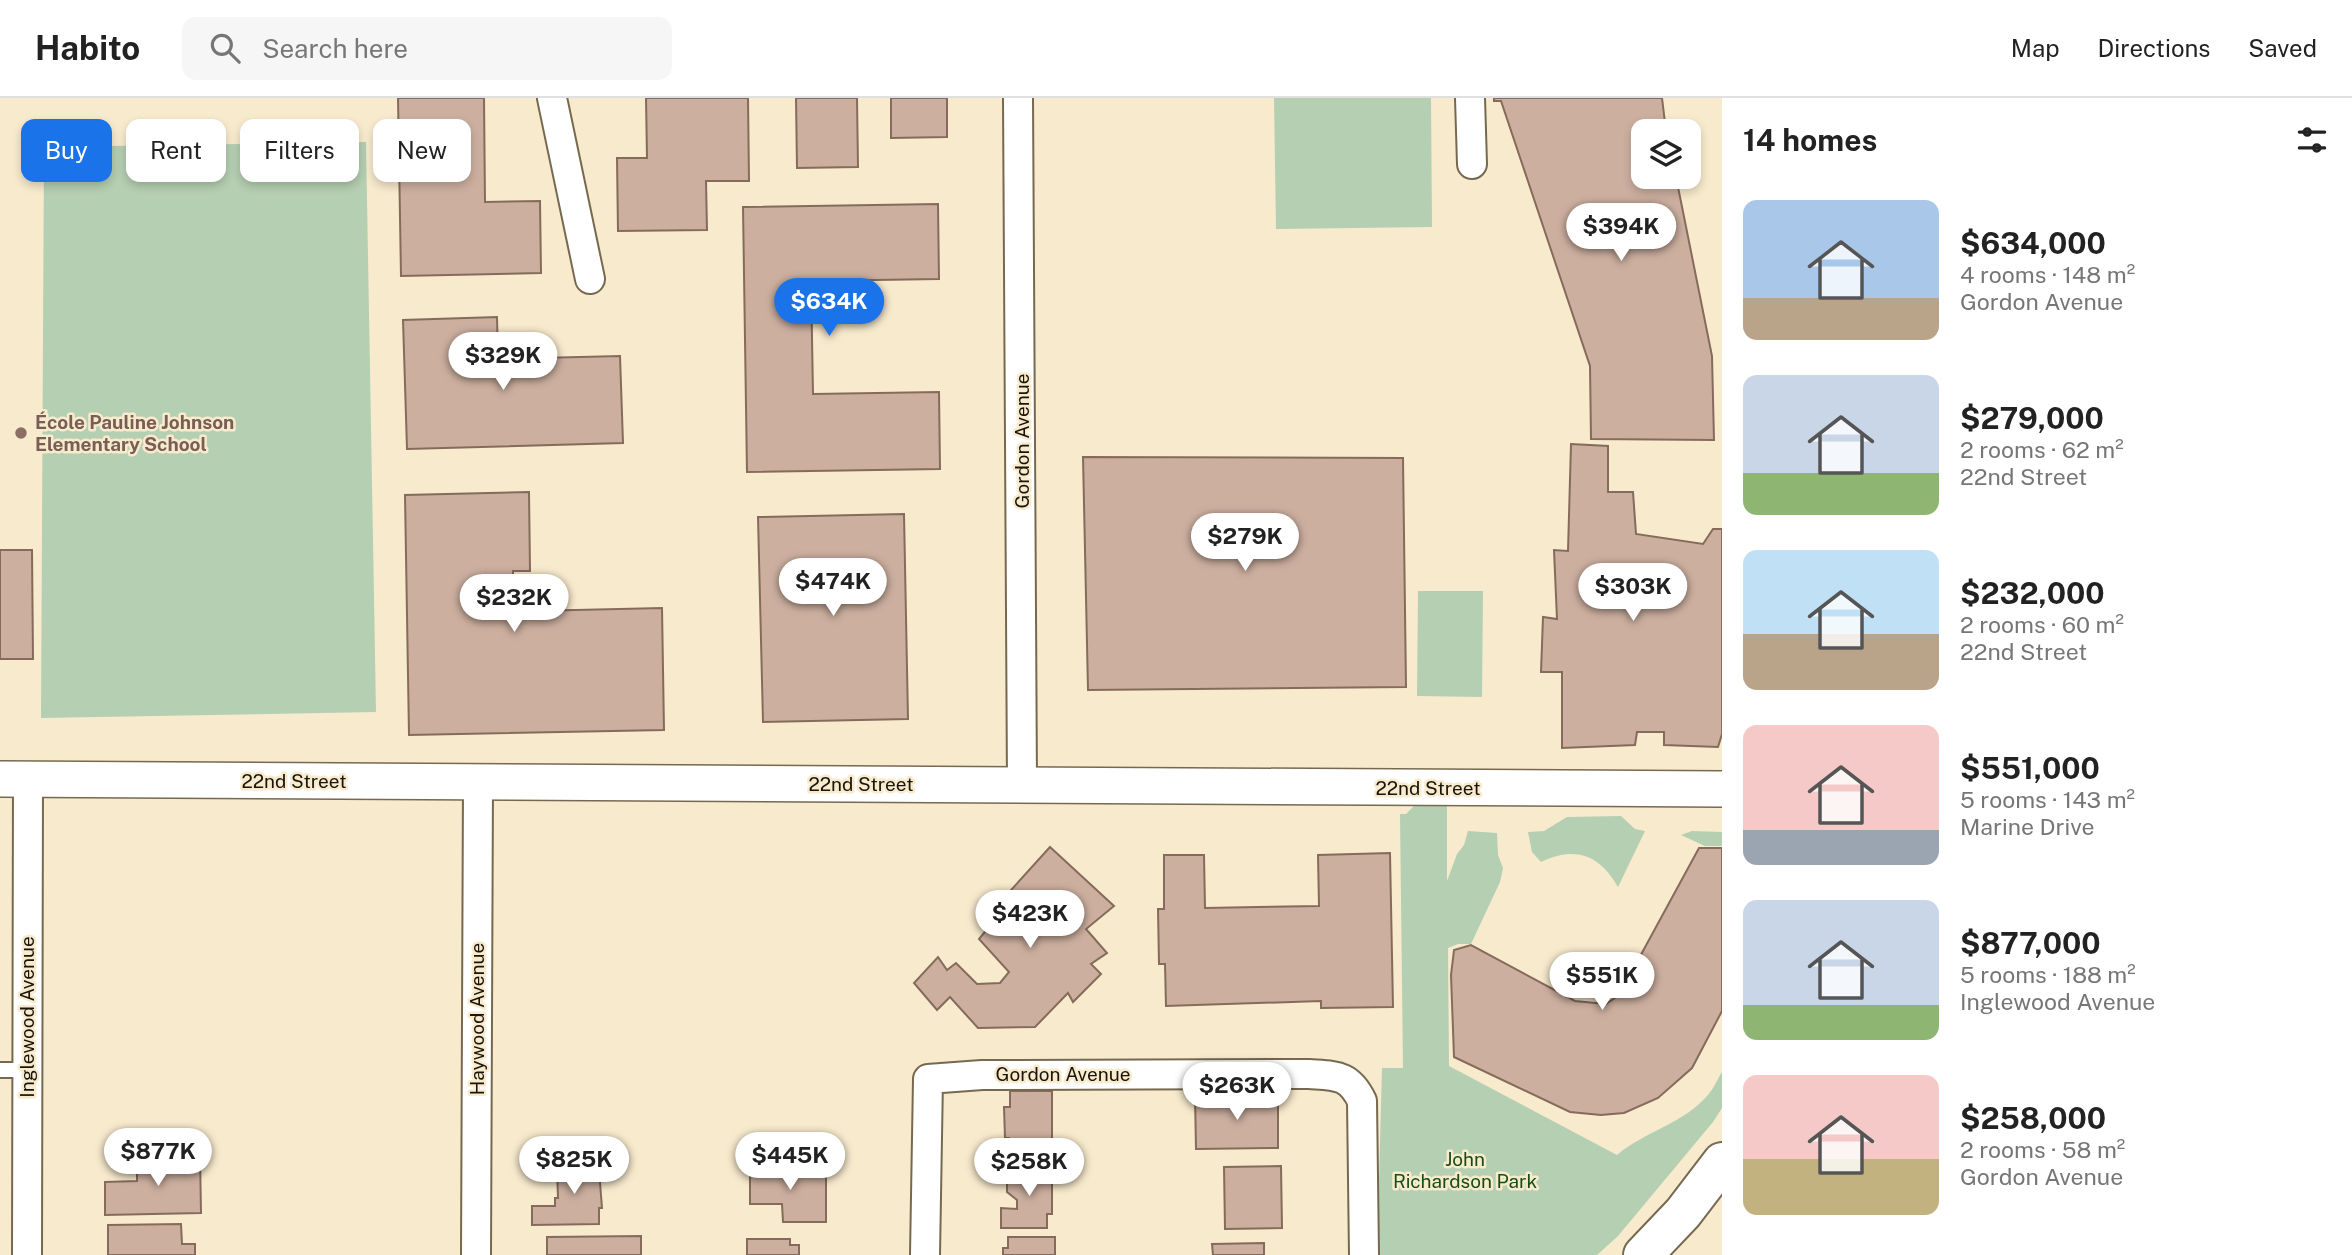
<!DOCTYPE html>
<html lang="en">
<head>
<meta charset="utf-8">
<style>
	body { margin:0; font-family:"Public Sans",sans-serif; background:#f6f6f6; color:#222; height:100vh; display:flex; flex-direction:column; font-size:26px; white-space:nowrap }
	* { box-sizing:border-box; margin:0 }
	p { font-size:23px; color:#767676 }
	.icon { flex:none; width:38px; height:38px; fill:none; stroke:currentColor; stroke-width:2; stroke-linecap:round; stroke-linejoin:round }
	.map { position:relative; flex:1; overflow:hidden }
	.drawer { display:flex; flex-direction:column; background:#fff; width:630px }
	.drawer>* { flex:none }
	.guide { position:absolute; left:21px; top:21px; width:665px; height:63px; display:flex; gap:14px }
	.fabs { position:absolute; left:1631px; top:21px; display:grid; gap:14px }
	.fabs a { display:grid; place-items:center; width:70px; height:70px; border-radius:14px; background:#fff; box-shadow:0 4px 10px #0003; font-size:35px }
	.price { position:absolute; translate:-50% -60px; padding:0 16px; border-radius:24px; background:#fff; color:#222; font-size:23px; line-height:46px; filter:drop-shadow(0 2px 4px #0008) }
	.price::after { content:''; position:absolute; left:50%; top:42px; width:21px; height:16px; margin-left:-10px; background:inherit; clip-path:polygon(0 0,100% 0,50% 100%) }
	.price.current { background:#1a73e8; color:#fff }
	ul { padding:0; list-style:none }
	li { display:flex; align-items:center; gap:21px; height:175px; padding:0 21px }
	li span { display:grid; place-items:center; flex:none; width:196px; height:140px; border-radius:14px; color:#555 }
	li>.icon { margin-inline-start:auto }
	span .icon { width:84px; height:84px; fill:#fffc; stroke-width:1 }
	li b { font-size:30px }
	h2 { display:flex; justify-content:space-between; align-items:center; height:84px; padding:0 21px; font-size:30px }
	.tag { padding:0 24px; border-radius:14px; background:#fff; box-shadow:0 4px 10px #0003; font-size:24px; line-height:63px }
	.tag.current { background:#1a73e8; color:#fff }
	header { display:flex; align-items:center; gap:42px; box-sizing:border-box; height:98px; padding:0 35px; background:#fff; border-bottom:2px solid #e0e0e0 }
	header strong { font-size:33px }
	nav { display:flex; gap:38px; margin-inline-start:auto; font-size:24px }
	.search { width:490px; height:63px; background:#f6f6f6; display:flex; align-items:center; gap:18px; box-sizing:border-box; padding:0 24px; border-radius:14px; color:#767676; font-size:26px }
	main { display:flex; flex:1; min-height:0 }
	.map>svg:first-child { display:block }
	.green { fill:#b5cfb2 }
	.building { fill:#ccaf9f; stroke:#856b5c; stroke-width:2 }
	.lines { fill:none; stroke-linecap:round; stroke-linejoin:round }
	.service-casing { stroke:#766950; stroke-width:18 }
	.minor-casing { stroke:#766950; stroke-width:32 }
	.tertiary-casing { stroke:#766950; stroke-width:38 }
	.secondary-casing { stroke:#766950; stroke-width:42 }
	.service { stroke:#fff; stroke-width:14 }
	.minor { stroke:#fff; stroke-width:28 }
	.tertiary { stroke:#fff; stroke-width:35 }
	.secondary { stroke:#fff; stroke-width:38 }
	.education-dot { fill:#8d6e63; stroke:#f8eacd; stroke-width:2.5 }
	.labels { text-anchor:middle; stroke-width:5; stroke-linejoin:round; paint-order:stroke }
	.education-label { font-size:19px; font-weight:bold; fill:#785e54; stroke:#f8eacd; text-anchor:start }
	.street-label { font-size:19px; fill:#19140a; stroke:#f8eacd }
	.park-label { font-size:19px; fill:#154e13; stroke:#f8eacd }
</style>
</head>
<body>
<header>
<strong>Habito</strong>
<div class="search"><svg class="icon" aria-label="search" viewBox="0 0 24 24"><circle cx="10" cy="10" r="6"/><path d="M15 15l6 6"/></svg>Search here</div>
<nav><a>Map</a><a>Directions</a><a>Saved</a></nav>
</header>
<main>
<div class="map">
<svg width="1722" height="1157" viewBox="0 0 1722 1157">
	<rect width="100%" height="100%" fill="#f8eacd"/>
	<!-- green -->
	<g class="green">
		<path d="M1274 0H1431L1432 129 1276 131Z"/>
		<path d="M366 44 376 614 41 620 44 49Z"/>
		<path d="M1418 493H1483L1482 599 1417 598Z"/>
		<path d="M1414 708H1447V783L1457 756 1464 747 1468 733 1497 735 1498 757 1503 770 1500 784 1471 846H1458L1448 850 1449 968 1617 1057C1644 1034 1684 1025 1707 998 1713 992 1717 982 1722 974V1010L1713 1024 1618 1138 1597 1157H1377L1382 970H1403L1400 716H1406Z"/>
		<path d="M1621 718 1635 731 1645 733 1618 789C1599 756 1575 748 1541 764L1532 754 1528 734 1544 733 1567 719Z"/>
		<path d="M1692 733 1722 734V748H1705L1681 737Z"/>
	</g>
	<!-- building -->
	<g class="building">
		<path d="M398 0H484L485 104 540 103 541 175 401 178Z"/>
		<path d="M646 0H748L749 83H706L707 132 618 133 617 60H647Z"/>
		<path d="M796 0H857L858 69 797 70Z"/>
		<path d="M891 0H947V39L891 40Z"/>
		<path d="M1494 0H1662L1666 33H1643V79H1676L1712 258 1714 342 1591 341 1590 268 1501 3H1494Z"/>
		<path d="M938 106 939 181 811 183 813 296 939 294 940 371 747 374 743 109Z"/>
		<path d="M497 219 498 261 620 258 623 345 407 351 403 222Z"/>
		<path d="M1571 346 1608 348V394H1633L1636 436 1703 446 1713 431H1722V636L1718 649 1664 647V634H1637L1635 647 1562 650V574H1541L1543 519 1557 521 1554 452 1568 453Z"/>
		<path d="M1083 359 1403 360 1406 589 1088 592Z"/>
		<path d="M529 394 530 473H513V498L531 513 662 510 664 632 409 637 405 397Z"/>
		<path d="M904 416 908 621 763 624 758 419Z"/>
		<path d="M0 452H32L33 561H0Z"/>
		<path d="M1050 749 1114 808 1086 831 1107 855 1091 866 1101 876 1073 904 1068 895 1035 929 978 930 950 899 937 912 914 885 938 859 947 872 956 865 977 886 1000 885 1009 874 979 841 998 818 993 812Z"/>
		<path d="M1699 750H1722V913L1692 970 1658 1000 1624 1015 1601 1017 1570 1014 1454 959 1451 877 1454 852 1471 847 1575 903 1606 906 1619 897Z"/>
		<path d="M1390 755 1393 909 1321 910V903L1166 908 1165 866H1159L1158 811H1164V757H1204L1205 810 1319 808 1318 757Z"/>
		<path d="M1010 993H1052V1057H1009V1040H1005L1004 1009H1010Z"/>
		<path d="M1278 997V1050L1196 1051 1195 998Z"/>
		<path d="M200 1057 201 1115 105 1117V1084L137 1083V1058Z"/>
		<path d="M571 1059H598L602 1110H599V1126L532 1127V1108H555V1100H558L557 1070 571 1069Z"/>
		<path d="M750 1067 790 1068V1072H809V1077H826V1124H783L782 1106H750Z"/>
		<path d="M1281 1068 1282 1130 1225 1131 1224 1069Z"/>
		<path d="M1007 1069H1052V1116H1047V1130H1001V1110L1017 1111V1102L1007 1094Z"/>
		<path d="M181 1126 182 1146H195V1157H108V1127Z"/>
		<path d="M641 1138V1157H547V1139Z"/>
		<path d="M1008 1139H1055V1157H1003V1150H1008Z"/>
		<path d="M747 1141H790V1147H799V1157H747Z"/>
		<path d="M1264 1145V1157H1213L1212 1146Z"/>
	</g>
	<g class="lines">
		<!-- service casing -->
		<g class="service-casing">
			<path id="service" d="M0 972H27"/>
		</g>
		<!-- minor casing -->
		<g class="minor-casing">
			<g id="minor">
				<path d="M552 0 590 181"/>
				<path d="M1018 0 1022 685"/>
				<path d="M1470 0 1472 66"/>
				<path d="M27 1157 28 682"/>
				<path d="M476 1157 478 685"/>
				<path d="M925 1157 928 981 982 977 1309 976C1336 978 1349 976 1362 1003L1364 1157"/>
			</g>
		</g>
		<!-- tertiary casing -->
		<g class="tertiary-casing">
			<path id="tertiary" d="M0 681 1722 691"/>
		</g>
		<!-- secondary casing -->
		<g class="secondary-casing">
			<path id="secondary" d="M1643 1157 1683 1115 1722 1064"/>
		</g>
		<!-- service -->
		<use href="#service" class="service"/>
		<!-- minor -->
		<use href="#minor" class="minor"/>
		<!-- tertiary -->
		<use href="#tertiary" class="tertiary"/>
		<!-- secondary -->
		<use href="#secondary" class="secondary"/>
	</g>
	<!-- markers -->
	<circle class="education-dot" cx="21" cy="335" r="7"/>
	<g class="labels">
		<!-- education labels -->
		<g class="education-label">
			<text x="35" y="331">École Pauline Johnson<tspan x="35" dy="22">Elementary School</tspan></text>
		</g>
		<!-- street labels -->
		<g class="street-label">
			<text transform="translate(1022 343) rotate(-90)" y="7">Gordon Avenue</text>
			<text x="294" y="690">22nd Street</text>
			<text x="861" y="693">22nd Street</text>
			<text x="1428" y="697">22nd Street</text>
			<text transform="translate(27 919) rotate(-90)" y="7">Inglewood Avenue</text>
			<text transform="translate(477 921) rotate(-90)" y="7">Haywood Avenue</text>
			<text x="1063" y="983">Gordon Avenue</text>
		</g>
		<!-- park labels -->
		<g class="park-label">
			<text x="1465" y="1068">John<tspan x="1465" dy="22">Richardson Park</tspan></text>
		</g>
	</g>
</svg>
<div class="fabs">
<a><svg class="icon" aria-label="layers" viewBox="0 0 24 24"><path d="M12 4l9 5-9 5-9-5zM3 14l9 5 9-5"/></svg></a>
</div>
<b class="price" style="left:1621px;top:165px">$394K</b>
<b class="price current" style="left:829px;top:240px">$634K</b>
<b class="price" style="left:503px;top:294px">$329K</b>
<b class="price" style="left:1245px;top:475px">$279K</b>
<b class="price" style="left:833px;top:520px">$474K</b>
<b class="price" style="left:1633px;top:525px">$303K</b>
<b class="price" style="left:514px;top:536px">$232K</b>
<b class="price" style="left:1030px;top:852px">$423K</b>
<b class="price" style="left:1602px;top:914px">$551K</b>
<b class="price" style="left:1237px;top:1024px">$263K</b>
<b class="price" style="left:158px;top:1090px">$877K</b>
<b class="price" style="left:790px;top:1094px">$445K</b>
<b class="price" style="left:574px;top:1098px">$825K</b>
<b class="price" style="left:1029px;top:1100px">$258K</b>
<div class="guide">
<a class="tag current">Buy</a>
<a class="tag">Rent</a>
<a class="tag">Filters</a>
<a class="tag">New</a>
</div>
</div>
<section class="drawer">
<h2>14 homes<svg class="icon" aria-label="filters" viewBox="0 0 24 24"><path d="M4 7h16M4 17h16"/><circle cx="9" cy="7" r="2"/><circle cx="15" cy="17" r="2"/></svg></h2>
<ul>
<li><span style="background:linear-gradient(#a9c7e8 70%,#b9a48a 0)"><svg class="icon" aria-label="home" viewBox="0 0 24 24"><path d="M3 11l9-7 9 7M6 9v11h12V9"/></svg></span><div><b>$634,000</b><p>4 rooms · 148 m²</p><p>Gordon Avenue</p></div></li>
<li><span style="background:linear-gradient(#c9d6e8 70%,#8fb573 0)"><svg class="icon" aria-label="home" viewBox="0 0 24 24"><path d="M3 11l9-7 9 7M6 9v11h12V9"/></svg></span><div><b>$279,000</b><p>2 rooms · 62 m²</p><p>22nd Street</p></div></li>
<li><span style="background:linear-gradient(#bfe0f5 60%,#b9a48a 0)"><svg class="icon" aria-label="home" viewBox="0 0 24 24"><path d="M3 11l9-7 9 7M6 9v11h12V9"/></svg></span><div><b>$232,000</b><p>2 rooms · 60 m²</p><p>22nd Street</p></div></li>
<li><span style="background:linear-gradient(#f6c9c9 75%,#9aa5b1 0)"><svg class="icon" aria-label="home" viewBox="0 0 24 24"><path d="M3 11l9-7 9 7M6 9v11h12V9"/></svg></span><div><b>$551,000</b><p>5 rooms · 143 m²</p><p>Marine Drive</p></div></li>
<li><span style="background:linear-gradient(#c9d6e8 75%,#8fb573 0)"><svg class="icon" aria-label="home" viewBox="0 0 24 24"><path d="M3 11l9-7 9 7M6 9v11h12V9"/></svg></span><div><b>$877,000</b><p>5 rooms · 188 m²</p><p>Inglewood Avenue</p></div></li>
<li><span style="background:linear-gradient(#f6c9c9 60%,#c2b280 0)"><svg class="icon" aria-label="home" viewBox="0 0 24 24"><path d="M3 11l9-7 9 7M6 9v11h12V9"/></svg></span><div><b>$258,000</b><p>2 rooms · 58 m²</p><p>Gordon Avenue</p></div></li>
</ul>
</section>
</main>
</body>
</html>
